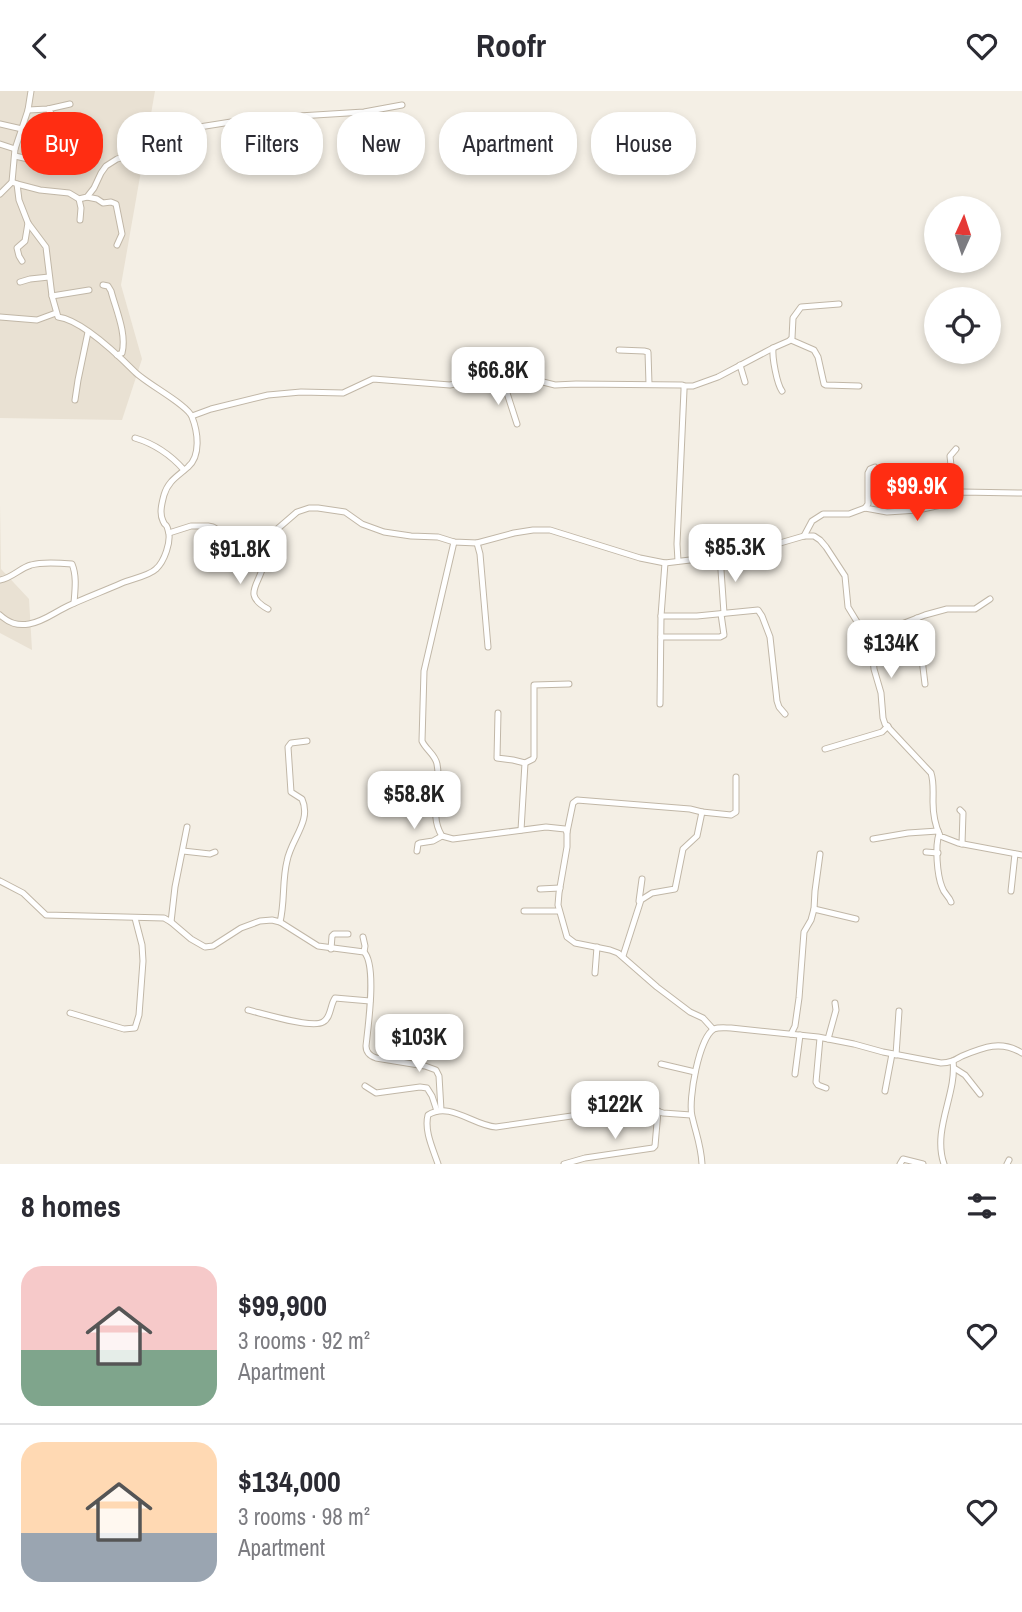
<!DOCTYPE html>
<html lang="en">
<head>
<meta charset="utf-8">
<style>
	body { margin:0; font-family:"Archivo Narrow",sans-serif; background:#f2f2f3; color:#2b2b33; height:100vh; display:flex; flex-direction:column; font-size:26px; white-space:nowrap }
	* { box-sizing:border-box; margin:0 }
	p { font-size:23px; color:#7c7c81 }
	.icon { flex:none; width:38px; height:38px; fill:none; stroke:currentColor; stroke-width:2; stroke-linecap:round; stroke-linejoin:round }
	.map { position:relative; height:1073px; overflow:hidden }
	.sheet { display:flex; flex-direction:column; background:#fff; flex:1 }
	.sheet>* { flex:none }
	.banner { position:absolute; left:21px; top:21px; width:980px; height:63px; display:flex; gap:14px }
	.needle { width:46px; rotate:3deg }
	.buttons { position:absolute; left:924px; top:105px; display:grid; gap:14px }
	.buttons a { display:grid; place-items:center; width:77px; height:77px; border-radius:50%; background:#fff; box-shadow:0 4px 10px #0003; font-size:35px }
	.price { position:absolute; translate:-50% -60px; padding:0 16px; border-radius:14px; background:#fff; color:#222; font-size:23px; line-height:46px; filter:drop-shadow(0 2px 4px #0008) }
	.price::after { content:''; position:absolute; left:50%; top:42px; width:21px; height:16px; margin-left:-10px; background:inherit; clip-path:polygon(0 0,100% 0,50% 100%) }
	.price.selected { background:#ff2d12; color:#fff }
	ul { padding:0; list-style:none }
	li { display:flex; align-items:center; gap:21px; height:175px; padding:0 21px }
	li+li { border-top:2px solid #e1e1e2 }
	li span { display:grid; place-items:center; flex:none; width:196px; height:140px; border-radius:21px; color:#555 }
	li>.icon { margin-inline-start:auto }
	span .icon { width:84px; height:84px; fill:#fffc; stroke-width:1 }
	li b { font-size:30px }
	h2 { display:flex; justify-content:space-between; align-items:center; height:84px; padding:0 21px; font-size:30px }
	.pill { padding:0 24px; border-radius:28px; background:#fff; box-shadow:0 4px 10px #0003; font-size:24px; line-height:63px }
	.pill.selected { background:#ff2d12; color:#fff }
	header { display:flex; justify-content:space-between; align-items:center; height:91px; padding:0 21px; background:#fff; font-size:32px; font-weight:700 }
	.map>svg:first-child { display:block }
	.residential { fill:#e9e1d3 }
	.lines { fill:none; stroke-linecap:round; stroke-linejoin:round }
	.minor-casing { stroke:#c1b7a7; stroke-width:7 }
	.minor { stroke:#fff; stroke-width:5 }
</style>
</head>
<body>
<header><svg class="icon" aria-label="back" viewBox="0 0 24 24"><path d="M15 5l-7 7 7 7"/></svg>Roofr<svg class="icon" aria-label="heart" viewBox="0 0 24 24"><path d="M12 20l-8-8c-3-5 5-10 8-4 3-6 11-1 8 4z"/></svg></header>
<div class="map">
<svg width="1022" height="1073" viewBox="0 0 1022 1073">
	<rect width="100%" height="100%" fill="#f4efe5"/>
	<!-- residential -->
	<g class="residential">
		<path d="M0 0H155L121 194 142 268 122 329 0 327Z"/>
		<path d="M0 413 1 478 29 508 32 559 0 542Z"/>
	</g>
	<g class="lines">
		<!-- minor casing -->
		<g class="minor-casing">
			<g id="minor">
				<path d="M48 18C55 27 60 41 73 41 79 41 84 38 90 39"/>
				<path d="M28 19 48 18 70 13"/>
				<path d="M0 33 22 38"/>
				<path d="M0 53 15 58"/>
				<path d="M15 65 46 72"/>
				<path d="M17 93 40 99 69 102 79 108 87 106 94 97 101 82 106 75 117 68 144 60 169 47 193 37 262 26 274 29 299 25 364 21 402 14"/>
				<path d="M0 103 12 91 15 58 28 19 31 0"/>
				<path d="M87 106 97 108 103 112 111 111 116 113 122 143 117 154"/>
				<path d="M79 108 81 117 80 129"/>
				<path d="M22 170 19 165 17 157 25 150 28 132"/>
				<path d="M20 191 30 188 49 186"/>
				<path d="M103 194 108 195 111 200C116 219 127 243 122 262L117 264"/>
				<path d="M52 205 89 199"/>
				<path d="M0 226 37 229 56 222"/>
				<path d="M791 249 814 259 818 266 824 293 826 294 859 295"/>
				<path d="M773 257C772 267 777 293 782 300"/>
				<path d="M619 259 644 260 648 261 649 293"/>
				<path d="M740 274 745 291"/>
				<path d="M484 290V278"/>
				<path d="M507 294V302L517 333"/>
				<path d="M684 295H693L718 286 773 257 789 250 792 247 793 227 801 216 839 213"/>
				<path d="M75 309 78 289 88 241"/>
				<path d="M192 325 211 318 268 304 301 301 343 302 373 288 450 294 469 290H484L507 294 533 291H543L555 294 576 293 682 294 684 295V299L677 453 678 470"/>
				<path d="M135 347C155 353 170 363 184 379"/>
				<path d="M954 403 950 365 956 358"/>
				<path d="M865 417 868 413V382L870 378 875 376"/>
				<path d="M169 442 191 435H208L213 436 234 449H246L267 444 275 440 297 421 309 417H318L345 421 362 433 384 441 411 445 438 446 454 451 477 452 514 442 533 439H550L640 467 665 472 715 466 763 457 804 445H814L820 449 826 456 845 485 848 516 862 539 869 547 872 555 874 578 881 602 883 627 885 633 931 682C934 691 933 700 933 711 933 723 935 734 940 745L958 752 1022 764"/>
				<path d="M804 445 812 430 823 423H849L865 417 887 421 918 419 941 414 954 403 961 401 1022 402"/>
				<path d="M256 447C261 455 264 465 263 475 259 494 242 504 268 518"/>
				<path d="M454 451 424 580 422 650C426 659 435 663 437 673 442 697 428 723 442 745L453 748 546 736 565 738 567 741V756L559 802 558 814 567 846 575 852 610 859 618 862 657 896 690 921 703 927 713 938"/>
				<path d="M477 452 480 463 488 556"/>
				<path d="M720 465 724 522"/>
				<path d="M0 489C12 487 20 477 31 474 41 471 61 472 72 473 77 485 75 499 74 512"/>
				<path d="M0 524C9 532 17 535 29 533 43 531 55 521 68 515 85 507 104 500 122 492 131 488 149 485 156 478 164 471 172 450 168 439 166 431 166 437 163 430 159 422 162 412 164 404 168 390 178 385 188 376 201 365 198 341 192 326 188 314 147 293 135 281 117 263 82 229 58 226L52 205 46 156 28 132 19 109 17 93 12 91"/>
				<path d="M661 525H697L758 519 762 525 770 546 777 610 779 616 785 623"/>
				<path d="M917 527 925 593"/>
				<path d="M661 546H720L724 544 721 523"/>
				<path d="M868 546 925 524 947 518H975L990 508"/>
				<path d="M660 613 661 525 665 472"/>
				<path d="M498 622 497 667 513 669 525 672 521 739"/>
				<path d="M825 658 882 641 888 635"/>
				<path d="M525 672 533 668 534 666V594L569 593"/>
				<path d="M960 719 963 722 962 753"/>
				<path d="M567 741 573 712 577 709 690 718 702 721"/>
				<path d="M939 743C935 755 937 784 942 796 944 803 949 805 951 811"/>
				<path d="M873 748 908 742 938 740"/>
				<path d="M183 760 210 763 215 761"/>
				<path d="M417 760 418 753 420 752 433 750 442 745"/>
				<path d="M926 761 938 762"/>
				<path d="M0 790 23 802 46 824 164 827 171 831 191 848 205 856 213 855 241 837 260 830 272 829 280 831 318 855 364 861C377 874 368 936 366 955 366 962 370 965 376 967L425 975 436 979 439 985 441 1019"/>
				<path d="M540 798 560 797"/>
				<path d="M1011 800 1015 763"/>
				<path d="M639 810 642 788"/>
				<path d="M814 818 856 828"/>
				<path d="M524 820H559"/>
				<path d="M171 831 175 796 187 736"/>
				<path d="M280 831C285 811 282 790 287 770 291 748 312 730 302 708L291 701 288 656 291 652 307 650"/>
				<path d="M363 846 365 855 364 861"/>
				<path d="M331 858 332 845 334 843H348"/>
				<path d="M623 865 641 809 652 802 675 798 683 758 697 745 702 721 731 724 736 721V686"/>
				<path d="M595 882 597 856"/>
				<path d="M248 919C261 922 312 938 323 931 331 927 330 914 335 907L370 910"/>
				<path d="M70 922 124 938 135 937 139 924 143 870 142 854 135 827"/>
				<path d="M791 943 795 935 799 907 804 841 811 829 814 818 815 800 820 763"/>
				<path d="M820 947 816 991 818 994 826 997"/>
				<path d="M828 948 836 919 835 912"/>
				<path d="M896 964 899 920"/>
				<path d="M661 973 695 981"/>
				<path d="M954 977 965 984 980 1003"/>
				<path d="M795 983 800 944"/>
				<path d="M365 995 376 1002 420 996 427 997 432 1005 437 1020"/>
				<path d="M885 1000 892 963"/>
				<path d="M438 1073C433 1058 424 1040 428 1024 450 1010 474 1035 496 1036L633 1016H644L663 1022 691 1024"/>
				<path d="M564 1073 585 1067 653 1057 655 1055 658 1020"/>
				<path d="M702 1073C701 1054 696 1043 692 1025 688 1009 699 946 714 938 719 936 725 937 731 937L818 946 854 953 883 961 941 972C950 972 955 969 962 965 984 956 1001 949 1022 962"/>
				<path d="M900 1073 903 1068 923 1073"/>
				<path d="M944 1073C932 1038 957 1003 953 970"/>
				<path d="M1007 1073 1009 1069"/>
			</g>
		</g>
		<!-- minor -->
		<use href="#minor" class="minor"/>
	</g>
</svg>
<div class="buttons">
<a><svg class="needle" viewBox="-14 -14 28 28"><path d="M0-13l5 13h-10z" fill="#e53935"/><path d="M0 13l5-13h-10z" fill="#7c7c81"/></svg></a>
<a><svg class="icon" aria-label="locate" viewBox="0 0 24 24"><circle cx="12" cy="12" r="6"/><path d="M12 2v4M12 18v4M2 12h4M18 12h4"/></svg></a>
</div>
<b class="price" style="left:498px;top:316px">$66.8K</b>
<b class="price selected" style="left:917px;top:432px">$99.9K</b>
<b class="price" style="left:735px;top:493px">$85.3K</b>
<b class="price" style="left:240px;top:495px">$91.8K</b>
<b class="price" style="left:891px;top:589px">$134K</b>
<b class="price" style="left:414px;top:740px">$58.8K</b>
<b class="price" style="left:419px;top:983px">$103K</b>
<b class="price" style="left:615px;top:1050px">$122K</b>
<div class="banner">
<a class="pill selected">Buy</a>
<a class="pill">Rent</a>
<a class="pill">Filters</a>
<a class="pill">New</a>
<a class="pill">Apartment</a>
<a class="pill">House</a>
</div>
</div>
<section class="sheet">
<h2>8 homes<svg class="icon" aria-label="filters" viewBox="0 0 24 24"><path d="M4 7h16M4 17h16"/><circle cx="9" cy="7" r="2"/><circle cx="15" cy="17" r="2"/></svg></h2>
<ul>
<li><span style="background:linear-gradient(#f6c9c9 60%,#7fa58c 0)"><svg class="icon" aria-label="home" viewBox="0 0 24 24"><path d="M3 11l9-7 9 7M6 9v11h12V9"/></svg></span><div><b>$99,900</b><p>3 rooms · 92 m²</p><p>Apartment</p></div><svg class="icon" aria-label="heart" viewBox="0 0 24 24"><path d="M12 20l-8-8c-3-5 5-10 8-4 3-6 11-1 8 4z"/></svg></li>
<li><span style="background:linear-gradient(#ffd9b3 65%,#9aa5b1 0)"><svg class="icon" aria-label="home" viewBox="0 0 24 24"><path d="M3 11l9-7 9 7M6 9v11h12V9"/></svg></span><div><b>$134,000</b><p>3 rooms · 98 m²</p><p>Apartment</p></div><svg class="icon" aria-label="heart" viewBox="0 0 24 24"><path d="M12 20l-8-8c-3-5 5-10 8-4 3-6 11-1 8 4z"/></svg></li>
</ul>
</section>
</body>
</html>
